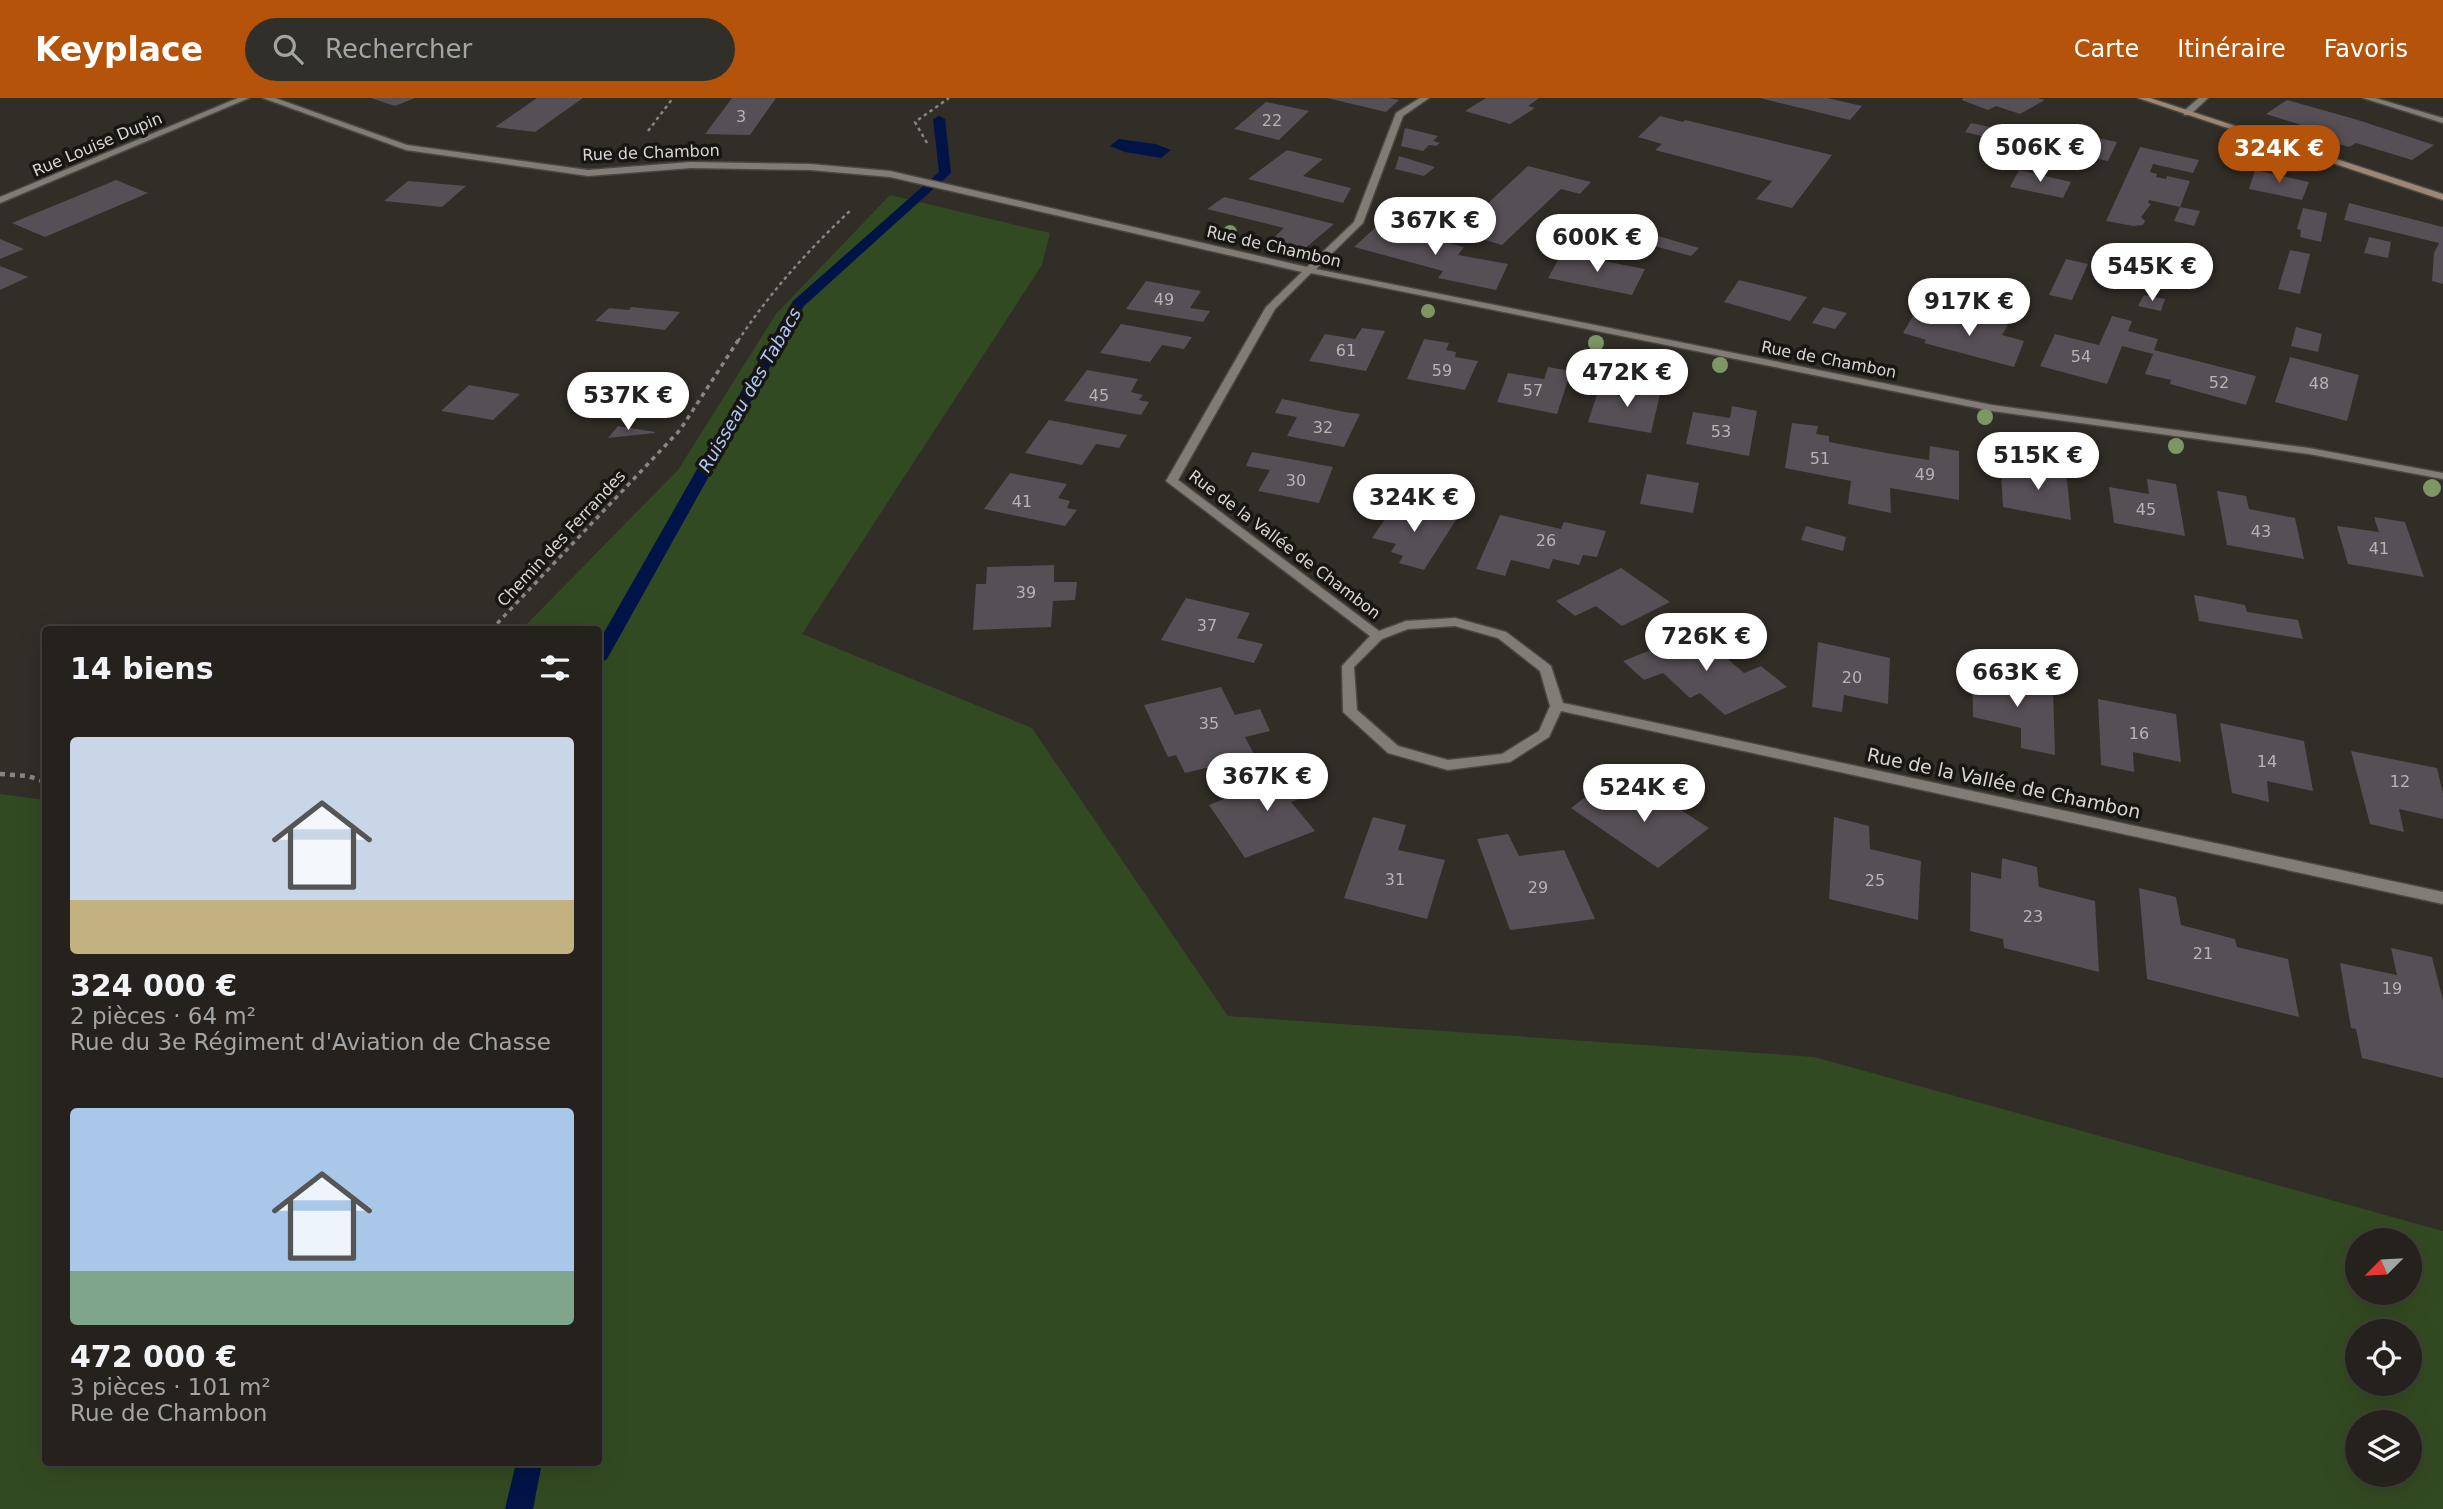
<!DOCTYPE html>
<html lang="fr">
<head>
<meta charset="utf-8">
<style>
	body { margin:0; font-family:"DejaVu Sans",sans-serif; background:#312f2a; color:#f1f3f6; height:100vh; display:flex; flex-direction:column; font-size:26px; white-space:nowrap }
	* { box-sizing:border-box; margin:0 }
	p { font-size:23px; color:#a3a4a4 }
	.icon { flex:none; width:38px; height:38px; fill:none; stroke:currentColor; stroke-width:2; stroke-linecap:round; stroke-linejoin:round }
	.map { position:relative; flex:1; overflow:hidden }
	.drawer { position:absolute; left:42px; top:528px; width:560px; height:840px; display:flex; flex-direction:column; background:#25221d; border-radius:7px; box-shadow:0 7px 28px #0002,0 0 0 2px #423f3b }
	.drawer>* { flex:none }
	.needle { width:46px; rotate:246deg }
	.fabs { position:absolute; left:2345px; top:1130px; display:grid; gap:14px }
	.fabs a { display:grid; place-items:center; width:77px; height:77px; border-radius:50%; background:#25221d; box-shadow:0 7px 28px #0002,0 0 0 2px #423f3b; font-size:35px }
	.price { position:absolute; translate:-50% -60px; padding:0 16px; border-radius:24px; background:#fff; color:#222; font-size:23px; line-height:46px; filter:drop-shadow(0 2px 4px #0008) }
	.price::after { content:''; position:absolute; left:50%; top:42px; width:21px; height:16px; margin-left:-10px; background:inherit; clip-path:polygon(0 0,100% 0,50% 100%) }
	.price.active { background:#b45309; color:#fff }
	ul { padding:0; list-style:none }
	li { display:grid; align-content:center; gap:14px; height:371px; padding:0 28px }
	li span { display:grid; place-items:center; height:217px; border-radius:7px; color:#555 }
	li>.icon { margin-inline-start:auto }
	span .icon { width:126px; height:126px; fill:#fffc; stroke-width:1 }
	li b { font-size:30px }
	h2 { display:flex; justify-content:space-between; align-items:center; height:84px; padding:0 28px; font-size:30px }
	header { display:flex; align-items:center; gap:42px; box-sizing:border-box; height:98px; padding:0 35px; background:#b45309; color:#fff }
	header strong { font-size:33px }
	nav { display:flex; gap:38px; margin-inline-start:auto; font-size:24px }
	.search { width:490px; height:63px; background:#312f2a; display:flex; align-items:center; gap:18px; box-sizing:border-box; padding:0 24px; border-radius:38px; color:#a3a4a4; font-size:26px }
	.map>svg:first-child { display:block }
	.green { fill:#324a21; fill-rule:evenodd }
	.water { fill:#021447 }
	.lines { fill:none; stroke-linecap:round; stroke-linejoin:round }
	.stream { fill:#021447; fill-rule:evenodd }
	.building { fill:#564f55 }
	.minor-casing { stroke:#4b4842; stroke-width:3 }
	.secondary-casing { stroke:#4b4842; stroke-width:3 }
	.path-far2 { stroke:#898580; stroke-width:2.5; stroke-dasharray:3.5 3.5; stroke-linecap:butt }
	.path-far1 { stroke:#898580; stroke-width:3.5; stroke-dasharray:4.5 4.5; stroke-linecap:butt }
	.path { stroke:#898580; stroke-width:4.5; stroke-dasharray:5 5; stroke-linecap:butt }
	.minor { fill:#817c75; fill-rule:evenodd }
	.secondary { fill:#9c8674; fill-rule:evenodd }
	.tree { fill:#7c9764 }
	.labels { text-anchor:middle; stroke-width:7; stroke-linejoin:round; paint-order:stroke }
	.number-label { font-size:16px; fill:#b8b4b3 }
	.far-street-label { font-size:16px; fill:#d9d6d2; stroke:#181613 }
	.far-water-label { font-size:18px; font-style:italic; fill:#adc8fb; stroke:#181613 }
	.street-label { font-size:19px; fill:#d9d6d2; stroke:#181613 }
</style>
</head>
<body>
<header>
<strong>Keyplace</strong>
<div class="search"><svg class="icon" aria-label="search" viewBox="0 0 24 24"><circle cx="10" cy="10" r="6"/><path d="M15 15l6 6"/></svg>Rechercher</div>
<nav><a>Carte</a><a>Itinéraire</a><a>Favoris</a></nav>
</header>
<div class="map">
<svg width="2443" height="1411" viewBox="0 0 2443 1411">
	<rect width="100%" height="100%" fill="#312d27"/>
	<!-- green -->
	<path class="green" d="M890 97 1050 135 1042 167 802 536 1032 630 1228 918 1814 959 2443 1133V1411H0V696L45 702 46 1365H598V532H521L678 372 776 216ZM2357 1143H2410V1195H2357ZM2357 1234H2410V1286H2357ZM2357 1325H2410V1377H2357Z"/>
	<!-- water -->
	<path class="water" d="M1119 41 1155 46 1171 52 1161 60 1125 54 1110 48Z"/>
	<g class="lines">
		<!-- stream -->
		<g class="stream">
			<path d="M939 18 945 21 951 75 804 208 607 561 598 567V545L793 203 939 74 933 21Z"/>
			<path d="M516 1365H542L533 1411H505Z"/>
		</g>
	</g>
	<!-- building -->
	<g class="building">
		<path d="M371 0H415L395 8Z"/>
		<path d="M537 0H583L535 34 495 29Z"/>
		<path d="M732 0H776L750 37 705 36Z"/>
		<path d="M1327 0H1389L1399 2 1386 14Z"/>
		<path d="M1486 0H1539L1528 8 1535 10 1510 26 1465 13Z"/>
		<path d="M1760 0H1827L1862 8 1850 22Z"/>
		<path d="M1963 0H2038L2045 2 2020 16 1996 8 1988 12 1962 2Z"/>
		<path d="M2287 2 2358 22 2434 47 2412 62 2356 45 2349 49 2327 43 2311 38 2320 33 2266 16Z"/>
		<path d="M1266 4 1309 13 1279 42 1234 31Z"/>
		<path d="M1660 18 1683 24 1685 22 1832 57 1792 110 1756 101 1772 83 1655 52 1662 46 1638 39Z"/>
		<path d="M1971 25 1990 29 1985 39 1965 34Z"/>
		<path d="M1405 30 1438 38 1433 43 1440 45 1436 48 1429 47 1423 53 1401 48Z"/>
		<path d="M2064 33 2117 44 2108 63 2055 51Z"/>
		<path d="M2140 49 2199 62 2193 75 2153 66 2150 74 2157 76 2156 79 2166 81 2167 78 2190 83 2180 109 2149 102 2148 105 2151 106 2141 119 2145 123 2143 127 2133 128 2106 123Z"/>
		<path d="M1287 52 1323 61 1303 78 1351 90 1343 105 1248 81Z"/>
		<path d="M1399 58 1435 69 1424 78 1395 71Z"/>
		<path d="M1528 68 1591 84 1580 96 1561 91 1502 147 1457 134Z"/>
		<path d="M2019 72 2071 84 2063 100 2010 89Z"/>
		<path d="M2255 72 2309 84 2302 102 2249 91Z"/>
		<path d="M116 82 148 95 45 139 12 125Z"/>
		<path d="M408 83 466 88 442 109 384 103Z"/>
		<path d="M1224 99 1270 110 1334 126 1303 152 1269 144 1284 130 1207 111Z"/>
		<path d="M2349 105 2443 129V186L2432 183 2434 155 2439 145 2344 122Z"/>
		<path d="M2180 109 2200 113 2194 128 2174 123Z"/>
		<path d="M2303 110 2327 115 2321 144 2300 139 2301 132 2297 131Z"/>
		<path d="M1377 128 1464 149 1458 157 1508 166 1496 192 1438 180 1443 173 1354 149Z"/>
		<path d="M1655 137 1699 150 1691 158 1647 146Z"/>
		<path d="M2369 139 2391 144 2388 160 2364 155Z"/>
		<path d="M0 141 24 151 0 161Z"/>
		<path d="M2290 152 2310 156 2300 196 2278 191Z"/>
		<path d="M1562 155 1645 171 1632 197 1548 180Z"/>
		<path d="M2066 161 2088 166 2072 202 2049 197Z"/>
		<path d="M0 168 28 179 0 192Z"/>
		<path d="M1739 182 1780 192 1807 199 1790 223 1724 204Z"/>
		<path d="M1146 183 1201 193 1190 210 1210 213 1203 224 1126 211Z"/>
		<path d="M2144 197 2165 201 2161 213 2138 208Z"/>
		<path d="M631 209 680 214 665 232 595 223 609 210 629 212Z"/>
		<path d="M1823 209 1847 215 1835 231 1812 225Z"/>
		<path d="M1913 218 1937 224 1938 221 1968 228 1973 218 2008 227 2002 237 2024 243 2014 269 1924 245 1926 242 1903 235Z"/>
		<path d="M2112 218 2132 223 2128 233 2158 241 2154 252 2256 278 2246 307 2170 286 2171 282 2145 276 2153 256 2122 248 2107 286 2040 268 2055 236 2099 247Z"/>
		<path d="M1121 226 1192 239 1184 251 1162 247 1150 264 1100 255Z"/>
		<path d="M2296 229 2322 236 2318 254 2291 248Z"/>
		<path d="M1362 230 1385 233 1366 273 1309 263 1325 236 1355 241Z"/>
		<path d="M1424 241 1449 245 1446 252 1456 254 1455 259 1478 263 1465 292 1407 281Z"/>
		<path d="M2290 259 2359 277 2347 323 2275 304Z"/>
		<path d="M1548 269 1571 273 1557 316 1497 304 1508 275 1544 281Z"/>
		<path d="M1087 272 1138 281 1131 294 1143 297 1139 302 1149 304 1141 317 1064 303Z"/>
		<path d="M469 287 520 296 493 322 441 313Z"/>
		<path d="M1636 287 1661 292 1651 335 1588 324 1598 293 1621 298 1624 292 1634 294Z"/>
		<path d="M1282 301 1345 314 1360 316 1344 349 1287 338 1297 319 1275 315Z"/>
		<path d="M1732 308 1757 313 1749 358 1686 346 1693 314 1730 320Z"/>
		<path d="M1049 322 1127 337 1119 350 1096 346 1082 367 1025 355Z"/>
		<path d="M1792 325 1818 328 1816 336 1829 338V344L1892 356 1929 362 1930 348 1959 353V402L1890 390 1891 415 1848 406 1851 383 1785 370Z"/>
		<path d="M618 328 655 334V335L608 340Z"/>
		<path d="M1252 354 1333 369 1319 405 1258 393 1270 372 1246 368Z"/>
		<path d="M2040 367 2066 372 2071 422 2003 409 2001 374 2027 378V372L2039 374Z"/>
		<path d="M1010 375 1067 386 1058 400 1070 403 1067 410 1077 412 1065 428 984 411Z"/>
		<path d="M1647 376 1699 385 1693 415 1640 406Z"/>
		<path d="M2147 381 2176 386 2185 438 2114 425 2109 389 2149 396Z"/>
		<path d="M2217 393 2246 398 2249 411 2295 420 2304 461 2227 447Z"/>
		<path d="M1396 405 1456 422 1424 472 1399 465 1403 458 1391 454 1396 446 1372 440Z"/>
		<path d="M1500 417 1561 431 1564 424 1606 433 1597 459 1583 457 1579 467 1553 461 1549 471 1511 462 1505 478 1476 471Z"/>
		<path d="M2374 419 2405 424 2424 479 2348 466 2337 428 2379 434Z"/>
		<path d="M1806 428 1846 439 1843 453 1801 442Z"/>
		<path d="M1054 467V484H1077L1075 502 1053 503 1051 529 973 532 976 486H986L987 469Z"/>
		<path d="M1621 470 1670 504 1622 528 1596 508 1575 518 1556 503Z"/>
		<path d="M2194 497 2245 507 2247 514 2298 522 2303 541 2199 523Z"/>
		<path d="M1186 500 1250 515 1237 540 1263 546 1254 565 1161 542Z"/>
		<path d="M1696 534 1744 575 1761 568 1787 589 1725 617 1700 595 1690 600 1663 575 1644 582 1623 563Z"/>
		<path d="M1818 544 1890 560 1888 606 1844 597 1842 614 1812 609Z"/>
		<path d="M1972 574 2053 590 2055 657 2021 650V630L1973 619Z"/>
		<path d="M1221 589 1235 617 1260 611 1270 633 1245 639 1255 658 1185 675 1176 657 1168 659 1144 607Z"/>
		<path d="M2098 601 2176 616 2181 664 2133 654 2134 674 2101 667Z"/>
		<path d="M2220 625 2304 643 2313 693 2267 683 2269 704 2232 695Z"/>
		<path d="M2351 653 2437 670 2443 696V721L2399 711 2404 734 2370 726Z"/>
		<path d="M1303 670 1320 693 1291 704 1315 733 1245 760 1209 707Z"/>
		<path d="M1645 689 1709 730 1658 770 1571 710 1592 694 1617 709Z"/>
		<path d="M1373 719 1406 727 1398 752 1445 762 1427 821 1344 800Z"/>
		<path d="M1834 719 1869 728 1870 751 1921 763 1918 822 1829 801Z"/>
		<path d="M1508 736 1519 758 1564 752 1595 821 1510 832 1477 741Z"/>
		<path d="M2002 760 2037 769 2039 789 2095 803 2099 874 2004 850 2003 841 1970 833 1971 774 2001 781Z"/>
		<path d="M2139 790 2176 799 2181 827 2235 841 2237 849 2288 861 2299 919 2147 881Z"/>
		<path d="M2391 850 2432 859 2443 902V980L2362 960 2356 931 2351 930 2340 865 2397 877Z"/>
	</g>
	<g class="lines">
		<!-- minor casing -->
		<g class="minor-casing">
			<g id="minor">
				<path d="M238 0H249L0 105V99Z"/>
				<path d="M263 0H275L407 47 588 72 691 64 810 66 890 73 1307 169 1354 124 1396 15 1420 0H1429L1403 18 1363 125 1316 171 1992 307 2309 350 2443 375V381L2309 356 1992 313 1311 175 1275 211 1178 382 1379 533 1406 523 1455 520 1506 534 1551 568 1563 605 2443 794V806L1561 613 1549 639 1510 664 1448 672 1388 655 1343 614 1342 568 1370 538 1166 383 1266 209 1302 174 890 79 810 72 691 70 588 78 406 52ZM1455 528 1498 540 1540 573 1550 608 1539 633 1502 656 1448 662 1398 648 1357 612 1354 569 1382 541 1408 531Z"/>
				<path d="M2199 0H2208L2190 17H2184V13Z"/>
				<path d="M2363 0H2375L2443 20V25Z"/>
			</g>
		</g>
		<!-- secondary casing -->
		<g class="secondary-casing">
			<path id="secondary" d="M2138 0H2150L2443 96V102Z"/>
		</g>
		<!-- path-far2 -->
		<g class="path-far2">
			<path d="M648 33 673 0"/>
			<path d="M927 45 915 24 949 0"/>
			<path d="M738 243C770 194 810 150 852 111"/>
		</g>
		<!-- path-far1 -->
		<path class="path-far1" d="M491 532 680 332 739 241"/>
		<!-- path -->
		<path class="path" d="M0 676 28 678 46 684"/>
		<!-- minor -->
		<use href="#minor" class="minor"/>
		<!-- secondary -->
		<use href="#secondary" class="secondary"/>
	</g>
	<!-- trees -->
	<g class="tree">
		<circle cx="1230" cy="134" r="7"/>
		<circle cx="1428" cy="213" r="7"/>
		<circle cx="1596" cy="245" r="8"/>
		<circle cx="1720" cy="267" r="8"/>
		<circle cx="1985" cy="319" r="8"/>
		<circle cx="2176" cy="348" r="8"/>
		<circle cx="2432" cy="390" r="9"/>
	</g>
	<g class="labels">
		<!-- number labels -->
		<g class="number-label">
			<text x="741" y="24">3</text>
			<text x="1272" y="28">22</text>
			<text x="1164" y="207">49</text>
			<text x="1346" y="258">61</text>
			<text x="2081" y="264">54</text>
			<text x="1442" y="278">59</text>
			<text x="2219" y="290">52</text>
			<text x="2319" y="291">48</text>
			<text x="1533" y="298">57</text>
			<text x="1099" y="303">45</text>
			<text x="1323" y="335">32</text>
			<text x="1721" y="339">53</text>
			<text x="1820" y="366">51</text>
			<text x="1925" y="382">49</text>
			<text x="1296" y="388">30</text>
			<text x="1022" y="409">41</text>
			<text x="2146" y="417">45</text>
			<text x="2261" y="439">43</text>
			<text x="1546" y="448">26</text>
			<text x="2379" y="456">41</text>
			<text x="1026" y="500">39</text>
			<text x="1207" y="533">37</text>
			<text x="1852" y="585">20</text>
			<text x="1209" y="631">35</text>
			<text x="2139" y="641">16</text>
			<text x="2267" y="669">14</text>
			<text x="2400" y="689">12</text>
			<text x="1395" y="787">31</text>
			<text x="1875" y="788">25</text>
			<text x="1538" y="795">29</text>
			<text x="2033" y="824">23</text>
			<text x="2203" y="861">21</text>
			<text x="2392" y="896">19</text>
		</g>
		<!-- far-street labels -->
		<g class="far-street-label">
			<text transform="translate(97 46) rotate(-23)" y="6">Rue Louise Dupin</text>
			<text transform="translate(651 54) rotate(-2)" y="6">Rue de Chambon</text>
			<text transform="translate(1274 148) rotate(13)" y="6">Rue de Chambon</text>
			<text transform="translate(1829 261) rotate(11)" y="6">Rue de Chambon</text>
			<text transform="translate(561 440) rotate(-47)" y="6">Chemin des Ferrandes</text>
			<text transform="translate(1285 446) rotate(37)" y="6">Rue de la Vallée de Chambon</text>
		</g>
		<!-- far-water labels -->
		<g class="far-water-label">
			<text transform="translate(750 292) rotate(-60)" y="6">Ruisseau des Tabacs</text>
		</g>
		<!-- street labels -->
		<g class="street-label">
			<text transform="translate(2004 685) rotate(12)" y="7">Rue de la Vallée de Chambon</text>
		</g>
	</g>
</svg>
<div class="fabs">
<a><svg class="needle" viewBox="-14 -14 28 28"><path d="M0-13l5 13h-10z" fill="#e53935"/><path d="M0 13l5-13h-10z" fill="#a3a4a4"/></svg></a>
<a><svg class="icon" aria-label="locate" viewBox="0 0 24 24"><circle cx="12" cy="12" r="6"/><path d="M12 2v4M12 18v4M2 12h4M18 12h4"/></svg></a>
<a><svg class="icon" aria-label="layers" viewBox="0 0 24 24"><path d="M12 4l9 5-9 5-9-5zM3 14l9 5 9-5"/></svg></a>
</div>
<b class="price" style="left:2040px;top:86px">506K €</b>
<b class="price active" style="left:2279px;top:87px">324K €</b>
<b class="price" style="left:1435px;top:159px">367K €</b>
<b class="price" style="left:1597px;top:176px">600K €</b>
<b class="price" style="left:2152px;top:205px">545K €</b>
<b class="price" style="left:1969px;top:240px">917K €</b>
<b class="price" style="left:1627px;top:311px">472K €</b>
<b class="price" style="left:628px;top:334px">537K €</b>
<b class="price" style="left:2038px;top:394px">515K €</b>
<b class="price" style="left:1414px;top:436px">324K €</b>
<b class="price" style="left:1706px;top:575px">726K €</b>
<b class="price" style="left:2017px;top:611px">663K €</b>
<b class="price" style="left:1267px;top:715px">367K €</b>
<b class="price" style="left:1644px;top:726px">524K €</b>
<section class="drawer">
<h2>14 biens<svg class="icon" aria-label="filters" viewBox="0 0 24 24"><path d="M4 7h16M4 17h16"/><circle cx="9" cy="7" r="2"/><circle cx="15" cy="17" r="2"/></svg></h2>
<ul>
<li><span style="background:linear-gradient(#c9d6e8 75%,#c2b280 0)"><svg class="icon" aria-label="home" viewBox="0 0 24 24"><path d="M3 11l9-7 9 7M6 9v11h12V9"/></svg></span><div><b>324 000 €</b><p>2 pièces · 64 m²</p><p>Rue du 3e Régiment d'Aviation de Chasse</p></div></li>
<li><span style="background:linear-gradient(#a9c7e8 75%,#7fa58c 0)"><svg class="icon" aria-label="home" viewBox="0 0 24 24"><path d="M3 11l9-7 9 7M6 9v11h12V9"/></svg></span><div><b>472 000 €</b><p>3 pièces · 101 m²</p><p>Rue de Chambon</p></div></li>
</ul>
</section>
</div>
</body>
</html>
